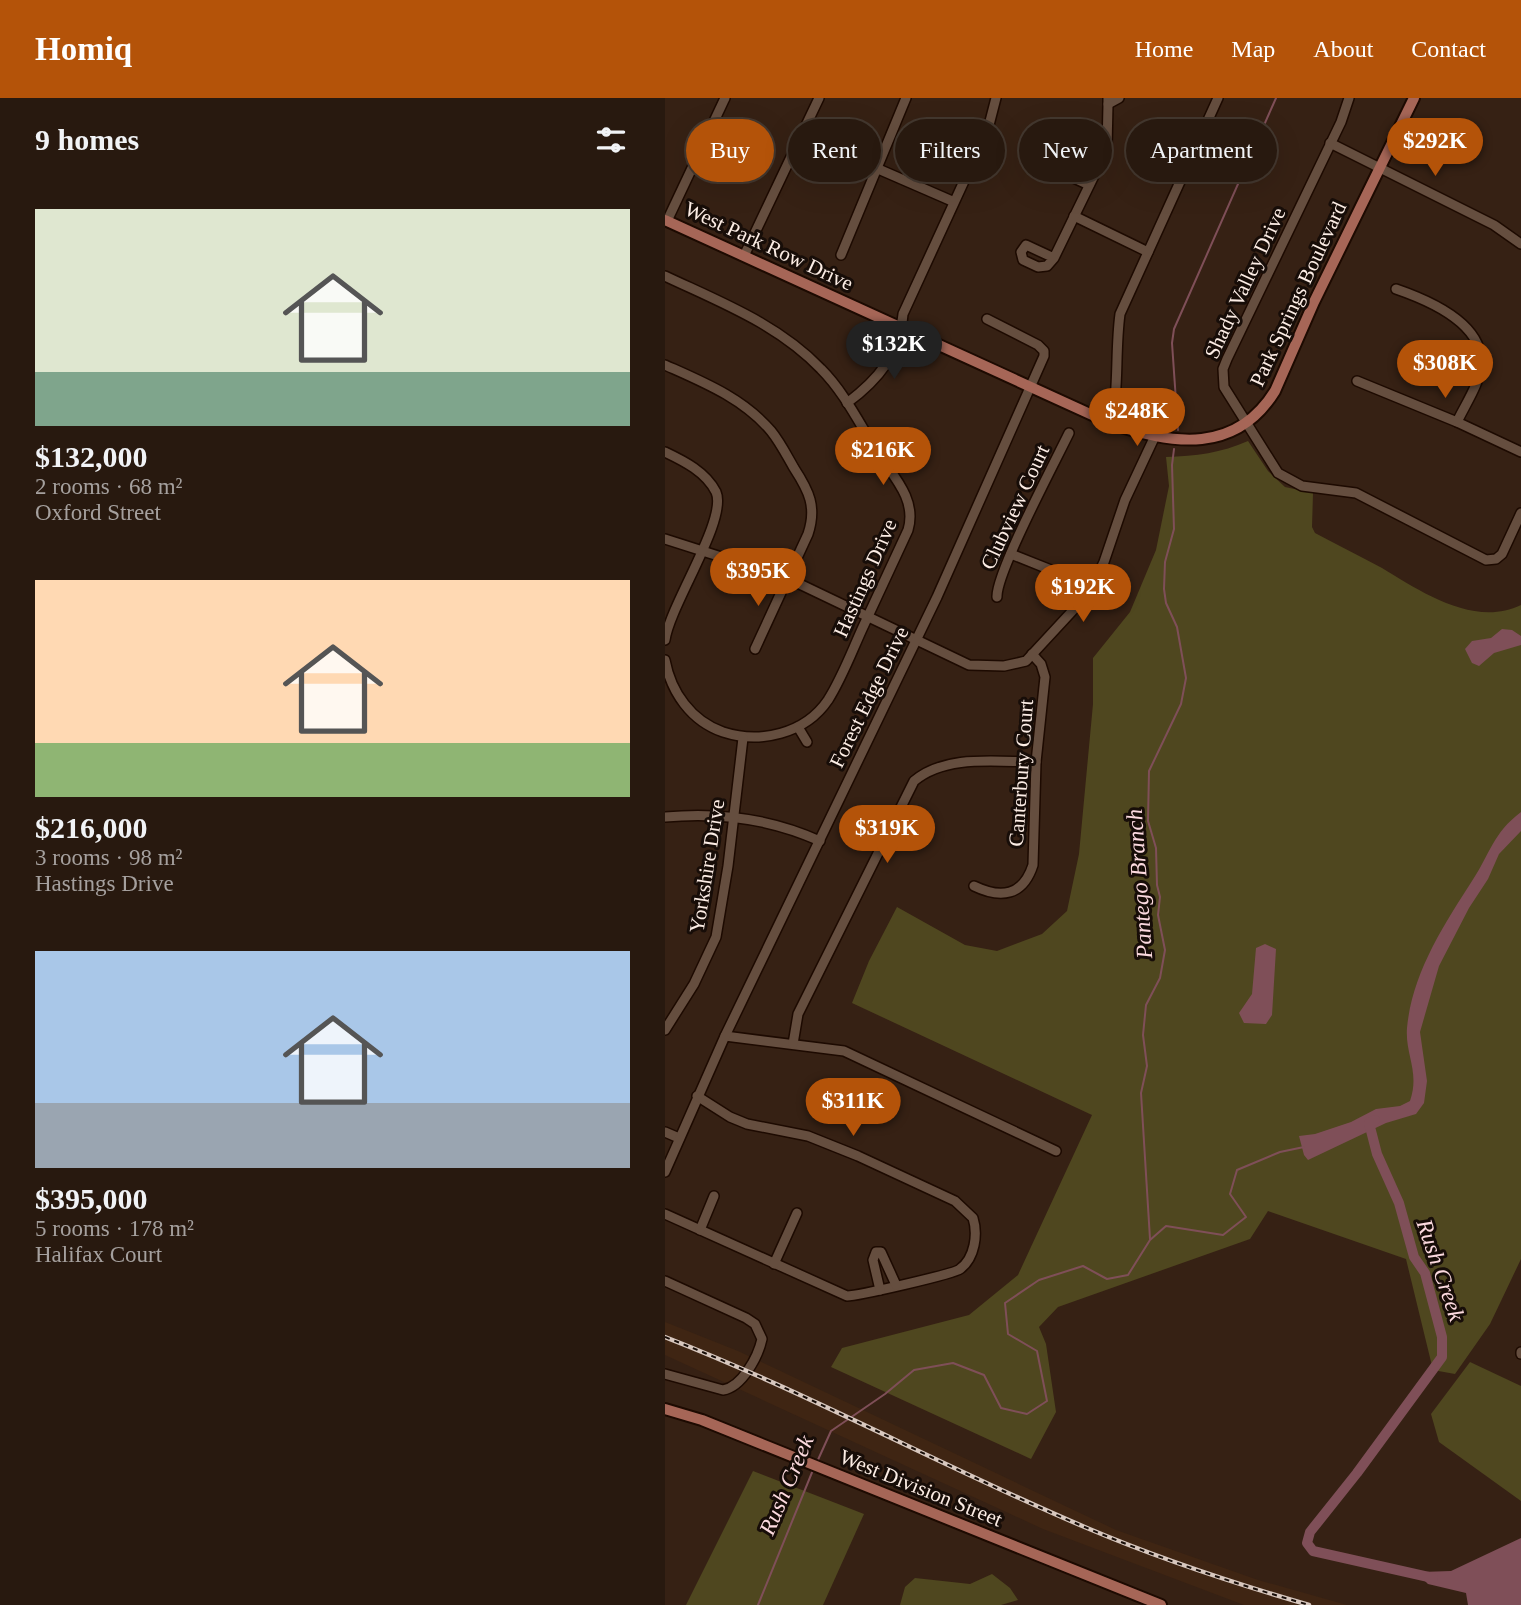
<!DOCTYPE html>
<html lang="en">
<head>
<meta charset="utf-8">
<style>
	body { margin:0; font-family:"Times New Roman",serif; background:#302218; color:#f1f3f6; height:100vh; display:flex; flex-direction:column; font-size:26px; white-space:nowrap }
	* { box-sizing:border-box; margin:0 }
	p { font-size:23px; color:#a5a09e }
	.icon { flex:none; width:38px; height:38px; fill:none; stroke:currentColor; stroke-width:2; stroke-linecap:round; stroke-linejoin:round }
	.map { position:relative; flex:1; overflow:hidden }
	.panel { display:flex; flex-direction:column; background:#28190f; width:665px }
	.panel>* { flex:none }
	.top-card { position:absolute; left:21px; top:21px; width:665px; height:63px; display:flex; gap:14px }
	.price { position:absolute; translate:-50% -60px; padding:0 16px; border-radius:24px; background:#b45309; color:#fff; font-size:23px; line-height:46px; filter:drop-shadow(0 2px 4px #0008) }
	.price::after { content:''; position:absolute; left:50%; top:42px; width:21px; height:16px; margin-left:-10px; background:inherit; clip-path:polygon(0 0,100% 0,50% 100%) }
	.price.active { background:#222; color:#fff }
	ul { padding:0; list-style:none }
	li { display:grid; align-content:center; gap:14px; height:371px; padding:0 35px }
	li span { display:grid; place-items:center; height:217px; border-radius:0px; color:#555 }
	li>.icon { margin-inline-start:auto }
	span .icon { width:126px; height:126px; fill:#fffc; stroke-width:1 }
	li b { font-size:30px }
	h2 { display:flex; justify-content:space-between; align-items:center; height:84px; padding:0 35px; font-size:30px }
	.tag { padding:0 24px; border-radius:32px; background:#28190f; box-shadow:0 7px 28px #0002,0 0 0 2px #44382f; font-size:24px; line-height:63px }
	.tag.active { background:#b45309; color:#fff }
	header { display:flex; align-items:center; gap:42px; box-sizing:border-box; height:98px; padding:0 35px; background:#b45309; color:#fff }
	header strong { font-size:33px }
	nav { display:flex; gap:38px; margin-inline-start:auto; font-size:24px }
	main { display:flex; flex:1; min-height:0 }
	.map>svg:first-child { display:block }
	.built { fill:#3f2513 }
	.green { fill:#4f471f }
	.water { fill:#7f4f58 }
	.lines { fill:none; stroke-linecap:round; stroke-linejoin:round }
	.stream { stroke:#7f4f58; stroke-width:2 }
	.river { stroke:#7f4f58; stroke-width:10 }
	.minor-casing { stroke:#1d0a01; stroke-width:12 }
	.major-casing { stroke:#1d0a01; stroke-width:14 }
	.minor { stroke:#654e3f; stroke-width:9 }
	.major { stroke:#a66657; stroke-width:10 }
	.rail-casing { stroke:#d7c7be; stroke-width:4.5 }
	.rail { stroke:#170d08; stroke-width:2; stroke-dasharray:5; stroke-linecap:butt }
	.labels { text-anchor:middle; stroke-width:6; stroke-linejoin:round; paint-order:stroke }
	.street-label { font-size:21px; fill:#fcede5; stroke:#170d08 }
	.water-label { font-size:23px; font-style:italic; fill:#fcdadf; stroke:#170d08 }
</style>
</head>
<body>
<header>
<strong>Homiq</strong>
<nav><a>Home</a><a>Map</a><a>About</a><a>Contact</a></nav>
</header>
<main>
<section class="panel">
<h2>9 homes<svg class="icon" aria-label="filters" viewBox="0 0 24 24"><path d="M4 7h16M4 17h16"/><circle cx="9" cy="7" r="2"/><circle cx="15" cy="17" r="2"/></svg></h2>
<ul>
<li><span style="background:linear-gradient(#dfe7d0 75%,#7fa58c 0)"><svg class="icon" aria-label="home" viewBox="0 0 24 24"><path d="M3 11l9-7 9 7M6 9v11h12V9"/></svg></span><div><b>$132,000</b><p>2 rooms · 68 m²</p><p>Oxford Street</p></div></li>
<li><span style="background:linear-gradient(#ffd9b3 75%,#8fb573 0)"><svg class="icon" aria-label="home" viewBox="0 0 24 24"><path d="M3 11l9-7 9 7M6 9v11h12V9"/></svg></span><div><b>$216,000</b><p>3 rooms · 98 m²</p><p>Hastings Drive</p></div></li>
<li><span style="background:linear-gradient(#a9c7e8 70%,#9aa5b1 0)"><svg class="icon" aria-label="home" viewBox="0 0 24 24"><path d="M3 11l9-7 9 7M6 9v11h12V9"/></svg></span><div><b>$395,000</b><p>5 rooms · 178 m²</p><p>Halifax Court</p></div></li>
</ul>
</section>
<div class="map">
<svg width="856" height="1507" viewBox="0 0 856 1507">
	<rect width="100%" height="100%" fill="#362114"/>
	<!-- built -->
	<path class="built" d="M0 1224 73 1253 451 1432 593 1482 682 1507H579L378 1431 0 1257Z"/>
	<!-- green -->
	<g class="green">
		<path d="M583 343 603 373 620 389 648 395 647 429 650 435C672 447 695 458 717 470 755 493 809 530 856 507V1161L825 1226 790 1276 768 1272 741 1161 603 1113 585 1141 393 1209 374 1229 381 1246 391 1314 366 1361 166 1269 177 1250 304 1217 353 1177 427 1017 187 905 204 863 232 809 300 847 332 853 377 836 402 813 414 756 428 606V560L465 514 491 452 504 388 501 359C531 358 556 355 583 343Z"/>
		<path d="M805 1264 856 1288V1403L774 1344 766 1316Z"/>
		<path d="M88 1373 199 1416 158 1507H21Z"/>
		<path d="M327 1476 345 1490 353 1502 336 1507H235L240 1489 250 1480 305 1486Z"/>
	</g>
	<!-- water -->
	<g class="water">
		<path d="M837 531 847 532 856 538V547L829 555 814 568 807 565 800 551 807 543 826 540Z"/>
		<path d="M856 714V733L834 756 823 781 804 810 774 868 755 934 762 983 759 1005 751 1016 721 1025 643 1062 639 1057 634 1038 650 1036 686 1024 711 1011 735 1008 745 1003C755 974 740 957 742 930 747 876 778 828 807 783 825 756 828 735 856 714Z"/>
		<path d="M600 846 611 851 607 917 601 926 579 925 574 915 587 896 591 850Z"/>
		<path d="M856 1440V1507H803L801 1495 763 1486 754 1477 756 1474 786 1473Z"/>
	</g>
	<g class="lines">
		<!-- stream -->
		<g class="stream">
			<path d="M513 332 507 245 509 231 611 0"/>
			<path d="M485 1141 476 995 482 968 478 937 481 907 495 880 500 852 493 817 495 799 492 787 491 750 483 723 484 673 516 606 521 580 512 529 501 505 499 491 500 464 509 431 507 367 509 351"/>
			<path d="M152 1364 166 1333 220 1296 249 1272 288 1265 319 1277 336 1310 362 1316 382 1303 372 1253 343 1236 340 1205 374 1182 418 1168 442 1181 463 1177 485 1142 501 1128 558 1137 581 1119 565 1096 572 1072 615 1054 639 1049"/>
			<path d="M93 1507 148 1372"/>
		</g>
		<!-- river -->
		<path class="river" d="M710 1022 704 1025 712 1056 734 1105 749 1159 760 1175 777 1239V1259L692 1375 645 1434 642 1445 648 1453 768 1480"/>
		<!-- minor casing -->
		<g class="minor-casing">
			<g id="minor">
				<path d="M443 0V6L454 0"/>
				<path d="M684 0 676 24 562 261 558 271 559 289 613 375 637 388 691 395 821 462 831 461 837 456 856 415"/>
				<path d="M665 45 829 127 856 146"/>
				<path d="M211 70 287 103"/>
				<path d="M391 72 424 87"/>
				<path d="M409 118 483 154"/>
				<path d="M2 123 60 0"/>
				<path d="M176 157 241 0"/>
				<path d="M79 158 154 0"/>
				<path d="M389 160 361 147 356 154 358 162 373 169 382 168 389 160 442 51 443 6"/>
				<path d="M0 178C55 204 113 226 156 271 180 295 195 327 213 355 229 379 252 402 243 432 228 464 213 497 198 529 187 553 177 580 163 602 140 636 95 646 58 634 26 623 6 594 0 562"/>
				<path d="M731 191C763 202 819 225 816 267 815 285 800 307 792 324"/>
				<path d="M0 267C38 284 78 300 106 333 115 344 122 358 129 370 144 393 152 409 143 436L90 551"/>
				<path d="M692 283 792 324 856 354"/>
				<path d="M182 305C213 282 235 256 238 216L323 31 331 0"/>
				<path d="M447 326C454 289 450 253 455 216L553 0"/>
				<path d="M0 354C19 363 41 374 51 394 63 421 5 507 0 542"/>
				<path d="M0 441 122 480 304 567 339 568 361 563 424 495 439 464 460 402 490 338"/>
				<path d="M346 456 386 472 424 495"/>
				<path d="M332 499C331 475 390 364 404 335"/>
				<path d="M133 629 142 644"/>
				<path d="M0 719C53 714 106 721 155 743"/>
				<path d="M309 788C336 801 358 798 368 767L371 664 380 579 376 566 367 556"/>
				<path d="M0 932 29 886 51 839 63 768 78 640"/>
				<path d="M60 938 179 953 391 1053"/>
				<path d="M128 946 133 916 249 683C281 656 332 664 371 664"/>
				<path d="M0 1034 14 1040"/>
				<path d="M0 1074 60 938 272 499 379 258V253L373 247 322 221"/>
				<path d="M0 1116 182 1198C192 1198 289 1176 295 1171 310 1160 313 1136 308 1120L290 1103 193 1058 143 1038 82 1026 65 1019 32 998"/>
				<path d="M35 1132 49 1098"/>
				<path d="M109 1166 132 1115"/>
				<path d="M0 1183 81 1220 90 1226 97 1241C93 1259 77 1289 58 1292L0 1276"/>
				<path d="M215 1192 208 1162 211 1154H216L231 1187"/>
				<path d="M856 1254V1256"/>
			</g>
		</g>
		<!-- major casing -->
		<g class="major-casing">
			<g id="major">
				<path d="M0 122 447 326C508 347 571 356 610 293L649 204 749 0"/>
				<path d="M0 1311 37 1322 496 1507"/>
			</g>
		</g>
		<!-- minor -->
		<use href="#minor" class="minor"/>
		<!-- major -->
		<use href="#major" class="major"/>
		<!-- rail casing -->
		<g class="rail-casing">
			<path id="rail" d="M0 1239C144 1295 280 1370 422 1430 495 1461 568 1485 644 1507"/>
		</g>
		<!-- rail -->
		<use href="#rail" class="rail"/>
	</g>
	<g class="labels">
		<!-- street labels -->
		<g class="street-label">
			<text transform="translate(104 148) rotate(25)" y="7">West Park Row Drive</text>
			<text transform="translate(580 185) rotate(-65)" y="7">Shady Valley Drive</text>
			<text transform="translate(633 196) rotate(-65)" y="7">Park Springs Boulevard</text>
			<text transform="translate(350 409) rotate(-65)" y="7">Clubview Court</text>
			<text transform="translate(200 480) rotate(-66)" y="7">Hastings Drive</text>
			<text transform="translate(204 599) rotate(-64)" y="7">Forest Edge Drive</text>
			<text transform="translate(356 675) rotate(-86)" y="7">Canterbury Court</text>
			<text transform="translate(42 768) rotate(-81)" y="7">Yorkshire Drive</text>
			<text transform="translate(256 1390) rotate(22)" y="7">West Division Street</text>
		</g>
		<!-- water labels -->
		<g class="water-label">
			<text transform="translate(474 786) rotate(-94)" y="8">Pantego Branch</text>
			<text transform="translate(776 1172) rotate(71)" y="8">Rush Creek</text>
			<text transform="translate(121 1387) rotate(-67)" y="8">Rush Creek</text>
		</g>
	</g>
</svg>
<b class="price" style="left:770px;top:80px">$292K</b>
<b class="price active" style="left:229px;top:283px">$132K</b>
<b class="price" style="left:780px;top:302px">$308K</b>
<b class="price" style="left:472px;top:350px">$248K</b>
<b class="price" style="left:218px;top:389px">$216K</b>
<b class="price" style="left:93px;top:510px">$395K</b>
<b class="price" style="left:418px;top:526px">$192K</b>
<b class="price" style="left:222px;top:767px">$319K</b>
<b class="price" style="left:188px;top:1040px">$311K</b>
<div class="top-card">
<a class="tag active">Buy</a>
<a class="tag">Rent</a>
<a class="tag">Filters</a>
<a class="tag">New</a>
<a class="tag">Apartment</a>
</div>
</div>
</main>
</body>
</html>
